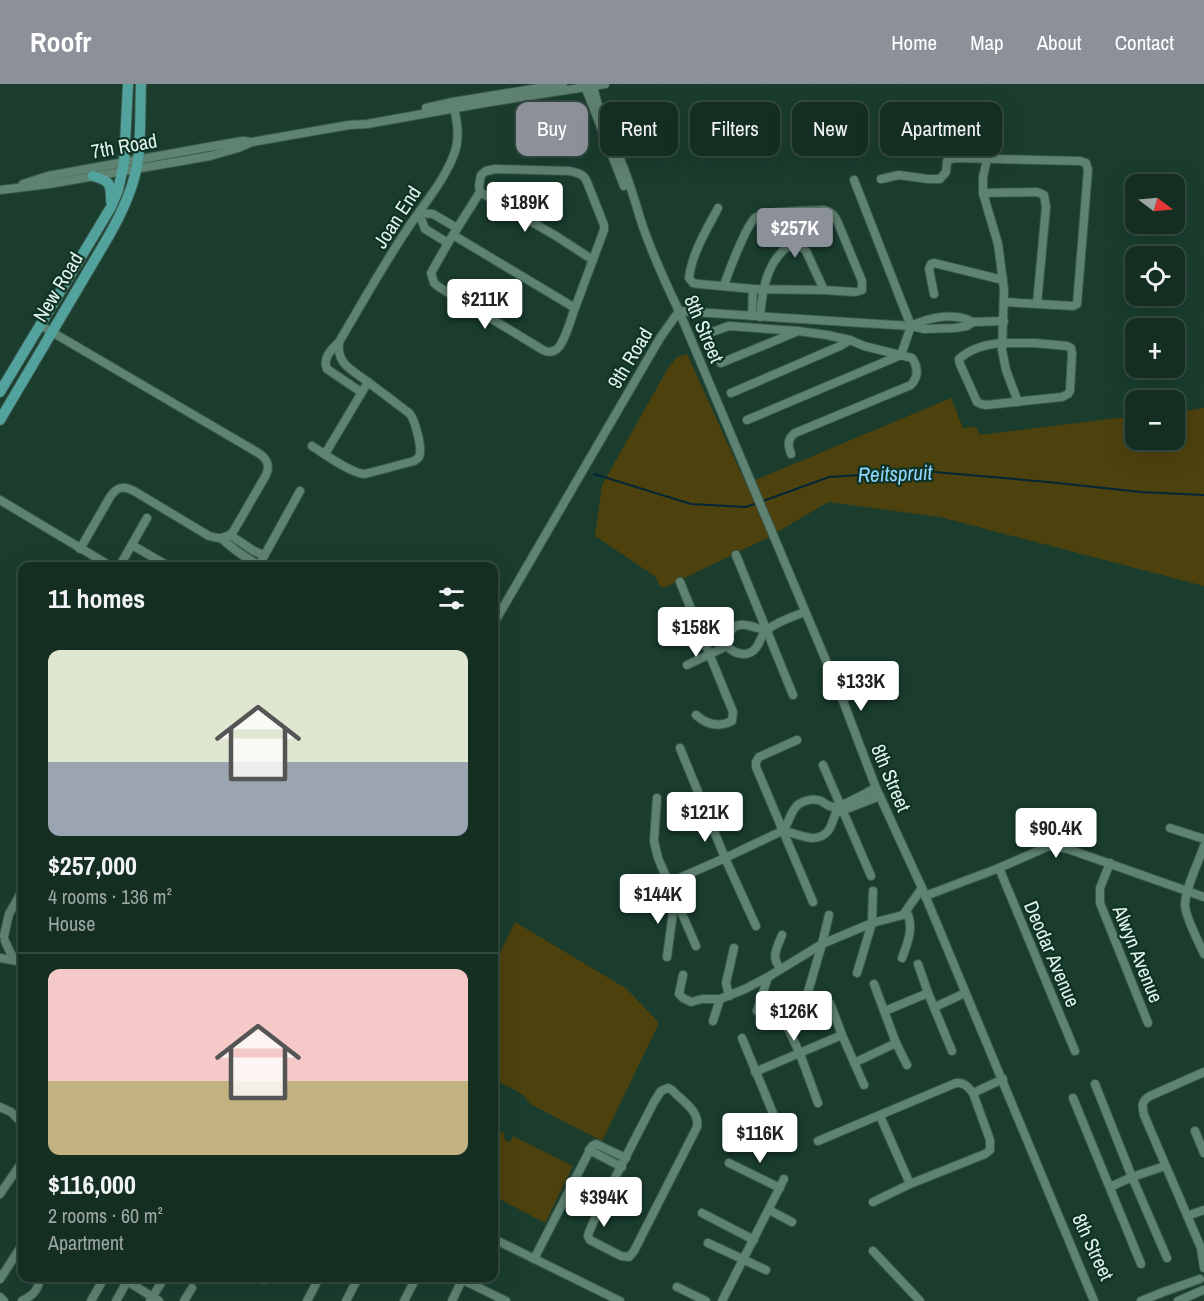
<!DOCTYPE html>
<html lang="en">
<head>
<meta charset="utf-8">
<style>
	body { margin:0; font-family:"Archivo Narrow",sans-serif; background:#213a2f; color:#f1f3f6; height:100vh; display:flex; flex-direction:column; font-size:22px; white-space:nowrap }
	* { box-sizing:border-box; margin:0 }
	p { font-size:20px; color:#9da8a5 }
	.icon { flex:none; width:33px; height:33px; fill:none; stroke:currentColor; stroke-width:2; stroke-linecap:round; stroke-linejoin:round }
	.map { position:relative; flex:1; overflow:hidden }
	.details { position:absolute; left:18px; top:478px; width:480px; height:720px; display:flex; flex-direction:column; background:#142e22; border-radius:12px; box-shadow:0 6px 24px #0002,0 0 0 2px #334a40 }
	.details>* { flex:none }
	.banner { position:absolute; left:516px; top:18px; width:570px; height:54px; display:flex; gap:12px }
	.needle { width:39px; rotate:106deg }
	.buttons { position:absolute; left:1125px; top:90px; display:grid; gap:12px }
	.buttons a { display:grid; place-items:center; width:60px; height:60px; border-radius:12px; background:#142e22; box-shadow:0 6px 24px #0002,0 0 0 2px #334a40; font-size:30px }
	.price { position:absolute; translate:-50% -51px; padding:0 14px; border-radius:6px; background:#fff; color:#222; font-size:20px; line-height:39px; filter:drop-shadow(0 2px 3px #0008) }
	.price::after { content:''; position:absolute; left:50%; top:36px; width:18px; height:14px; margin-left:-9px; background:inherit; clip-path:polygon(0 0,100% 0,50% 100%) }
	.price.selected { background:#8c9099; color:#fff }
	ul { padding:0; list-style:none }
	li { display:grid; align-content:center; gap:12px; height:318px; padding:0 30px }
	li+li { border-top:2px solid #334a40 }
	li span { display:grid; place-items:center; height:186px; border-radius:12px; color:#555 }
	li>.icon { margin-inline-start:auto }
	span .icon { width:108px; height:108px; fill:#fffc; stroke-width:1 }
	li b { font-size:26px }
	h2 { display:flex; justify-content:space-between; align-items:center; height:72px; padding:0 30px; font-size:26px }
	.pill { padding:0 21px; border-radius:12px; background:#142e22; box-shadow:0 6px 24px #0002,0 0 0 2px #334a40; font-size:21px; line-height:54px }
	.pill.selected { background:#8c9099; color:#fff }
	header { display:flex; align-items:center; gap:36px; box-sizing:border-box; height:84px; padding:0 30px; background:#8c9099; color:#fff }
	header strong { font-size:28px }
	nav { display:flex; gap:33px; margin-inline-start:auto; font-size:21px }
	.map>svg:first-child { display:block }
	.green { fill:#4d410e }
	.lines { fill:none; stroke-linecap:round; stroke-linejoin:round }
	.stream { stroke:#042636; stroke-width:2 }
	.minor-casing { stroke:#3a594d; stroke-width:10 }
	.major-casing { stroke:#3a594d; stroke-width:12 }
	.minor { stroke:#5f8372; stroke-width:8 }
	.major { stroke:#52a39e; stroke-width:10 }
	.labels { text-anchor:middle; stroke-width:4.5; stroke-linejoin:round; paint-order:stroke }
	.street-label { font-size:20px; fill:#e1f4eb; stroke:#0f3224 }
	.water-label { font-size:21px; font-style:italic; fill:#8fd7fe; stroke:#0f3224 }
</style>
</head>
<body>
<header>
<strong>Roofr</strong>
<nav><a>Home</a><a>Map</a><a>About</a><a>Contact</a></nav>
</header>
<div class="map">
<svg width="1204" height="1217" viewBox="0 0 1204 1217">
	<rect width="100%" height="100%" fill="#1a3d2e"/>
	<!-- green -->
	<g class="green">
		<path d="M687 270 746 400 951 314 963 344 976 343 980 351 1135 332 1136 356H1174L1175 328 1204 324V502L940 433 828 418 769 453 664 504 659 501 656 493 595 452 602 401 668 284 677 273Z"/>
		<path d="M515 838 627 905 659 939 602 1057 530 1020C523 1007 505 1002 494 995V881Z"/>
		<path d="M494 1044 505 1050 504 1055 510 1058 513 1052 573 1082 545 1139 494 1112Z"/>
	</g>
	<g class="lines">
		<!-- stream -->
		<g class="stream">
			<path d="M594 390 691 420 746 423 757 419"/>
			<path d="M763 417 829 393 923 387 1048 398 1141 408 1204 411"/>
		</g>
		<!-- minor casing -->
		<g class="minor-casing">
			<g id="minor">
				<path d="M584 0 624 102"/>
				<path d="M593 0C597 27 612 52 621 77 630 99 636 121 643 143 653 171 666 200 679 227L843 617 876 704 922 804 1094 1217"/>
				<path d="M426 24 453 18 563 0"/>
				<path d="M987 75 983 93V109L998 160 1004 205 1002 266 1006 286 1018 318"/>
				<path d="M881 95 899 91 928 95H940L946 88 947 77 954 74 1080 77 1086 79 1088 86 1077 220 1073 222 1004 218"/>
				<path d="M854 96 911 242"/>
				<path d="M23 100 48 92 219 61 243 57 252 58"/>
				<path d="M0 106 49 100 210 72 238 64 252 58 349 41 367 40 484 19 605 0"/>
				<path d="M480 108 556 152 593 176"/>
				<path d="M983 109 1037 108 1044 111 1046 123 1037 220"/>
				<path d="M718 124C707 145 692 169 689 194L693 199 699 200 753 205 824 206 855 208 862 206V197L838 139C835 132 832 128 824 126 810 127 766 126 755 134 746 142 728 189 724 202"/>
				<path d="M419 129 425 145 448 159"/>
				<path d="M419 129 433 130 457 144"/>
				<path d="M453 151 575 224 604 146V141L587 98C584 90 578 89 570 87L495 85 486 87 481 91 479 102 480 108 448 159 431 189 434 199 439 203 543 266C547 268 552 269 557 265 565 258 571 234 575 224"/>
				<path d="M934 210 929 185 931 180 934 179 1003 196"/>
				<path d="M752 232 753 205"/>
				<path d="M760 233C762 208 766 180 787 163L800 162 806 167 824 206"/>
				<path d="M40 241 260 370C268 376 270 382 266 391L233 448C226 455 219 455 209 452L134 407C123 401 117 403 110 413L80 465"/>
				<path d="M712 248 729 242 798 247 827 251 850 256 864 262 912 274C918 283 919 292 911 301L795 349C787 355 788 361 791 370"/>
				<path d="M339 258C336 280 352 286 368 298"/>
				<path d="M1003 259H1035L1067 262 1071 264 1072 269 1070 307 1068 310 1062 313 986 321 981 320 977 318 960 280 959 275C971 264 987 260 1003 259Z"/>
				<path d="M721 279 796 248"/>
				<path d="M361 308 327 285C322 274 332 265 339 258 361 221 382 183 406 147 422 122 448 93 456 64 460 48 456 34 453 18"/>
				<path d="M731 309 840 262 850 256"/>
				<path d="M747 336 901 271 911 242C929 233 955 228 973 238"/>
				<path d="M312 362C324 370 352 390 365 390L414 377C418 374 419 375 420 369 421 360 415 335 409 329L368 298 325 370"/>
				<path d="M0 416 112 483"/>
				<path d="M230 451 254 467 264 471"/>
				<path d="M221 454C233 465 245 474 259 481"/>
				<path d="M132 461 170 483"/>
				<path d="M736 471 793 611"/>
				<path d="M119 483 147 434"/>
				<path d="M258 483 300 407"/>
				<path d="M680 498 733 628 732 637C718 644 706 640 696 631"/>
				<path d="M494 539 660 254 679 227 863 239 911 242 924 245 955 244 967 242 973 238 1004 237"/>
				<path d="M727 562C734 570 748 574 756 564 760 559 761 551 766 547 774 539 794 532 805 528"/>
				<path d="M727 562C728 533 747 540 766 547"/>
				<path d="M687 581 727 562"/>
				<path d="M797 656 759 673 756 678V683L813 818"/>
				<path d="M680 664 725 774 756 842"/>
				<path d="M823 681 871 792"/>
				<path d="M657 714 654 757 658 774 696 862"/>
				<path d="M1170 744 1204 755"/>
				<path d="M782 747C797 748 815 762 828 747 832 742 833 735 836 729L880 712"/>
				<path d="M1204 762C1199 777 1185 805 1185 821 1185 832 1199 859 1204 870"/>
				<path d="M1110 779 1100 804V819L1148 939"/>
				<path d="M999 784 1075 967"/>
				<path d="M670 798 725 774 782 747C790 740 789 727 799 720 805 716 814 714 821 717 825 719 828 723 834 723 842 723 867 708 876 704"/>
				<path d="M925 812 999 784 1047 763 1053 762 1068 765 1204 813"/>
				<path d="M4 852 9 830 22 807"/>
				<path d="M5 857 11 870 22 881"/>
				<path d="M667 873 675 813"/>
				<path d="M0 874 17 877"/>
				<path d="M902 874C908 858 914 844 907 828"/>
				<path d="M918 880 928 909 952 967"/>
				<path d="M781 885C770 873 777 864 782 851"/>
				<path d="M857 889 872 839 873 807"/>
				<path d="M683 891 679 910 683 914 691 918 702 915H720L745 905 768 893 822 860 872 839 903 831 922 804"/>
				<path d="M874 900 896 959 907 981"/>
				<path d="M729 912 726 899 734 864"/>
				<path d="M805 918 822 860 829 831"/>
				<path d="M830 919 842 951 864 1001"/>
				<path d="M935 923 965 909"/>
				<path d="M757 927 768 893"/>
				<path d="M885 927 928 909"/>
				<path d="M713 937 720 915"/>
				<path d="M785 938 800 970 818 1019"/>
				<path d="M742 954 775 1034"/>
				<path d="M854 979 896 959"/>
				<path d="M755 988 842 951"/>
				<path d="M1204 988 1150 1012C1141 1017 1142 1022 1144 1031L1201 1164 1204 1184"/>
				<path d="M1095 1000 1132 1093 1167 1174"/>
				<path d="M668 1004 672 1006C682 1017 700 1027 697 1043L634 1167 629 1173 621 1172 590 1156 588 1152 589 1148 600 1123 654 1018 661 1007Z"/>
				<path d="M973 1009 1003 995"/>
				<path d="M1073 1014 1141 1180"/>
				<path d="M0 1023 11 1028 22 1039"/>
				<path d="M880 1032 910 1100"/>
				<path d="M1195 1047 1204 1069"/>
				<path d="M818 1057 956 999C964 998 968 1003 973 1009L990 1056V1066L985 1070 910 1100 873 1118"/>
				<path d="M589 1066 622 1083"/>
				<path d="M729 1079 780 1104"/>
				<path d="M1110 1103 1132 1093 1165 1082"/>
				<path d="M0 1110 22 1078"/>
				<path d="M769 1126 792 1138"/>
				<path d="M702 1129 754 1156"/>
				<path d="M1187 1132 1204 1126"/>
				<path d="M494 1155 620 1217"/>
				<path d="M708 1159 766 1186"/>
				<path d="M873 1167 920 1217"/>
				<path d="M534 1175 592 1062 596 1060 626 1074"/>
				<path d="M256 1194 264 1196 269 1194"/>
				<path d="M0 1195 22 1161"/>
				<path d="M127 1197 159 1217"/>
				<path d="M677 1203 706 1217"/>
				<path d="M0 1213 4 1217"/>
				<path d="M22 1217C33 1211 38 1207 40 1194"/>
				<path d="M91 1217 104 1194"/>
				<path d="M116 1217 129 1194"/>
				<path d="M150 1217 164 1194"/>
				<path d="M184 1217 192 1204"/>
				<path d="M307 1217 319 1194"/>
				<path d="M346 1217 358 1194"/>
				<path d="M404 1217 416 1194"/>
				<path d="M452 1217 461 1198 463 1196 506 1217"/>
				<path d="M722 1217 784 1095"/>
				<path d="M1141 1217 1166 1207 1200 1195"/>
				<path d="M1178 1217 1203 1206"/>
			</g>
		</g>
		<!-- major casing -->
		<g class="major-casing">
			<g id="major">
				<path d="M93 92C110 97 111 99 111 117"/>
				<path d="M0 308 111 123 118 106 124 79 128 0"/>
				<path d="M0 336 107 155C121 131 134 104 138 76 141 51 140 25 141 0"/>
			</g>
		</g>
		<!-- minor -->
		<use href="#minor" class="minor"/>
		<!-- major -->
		<use href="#major" class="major"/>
	</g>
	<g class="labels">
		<!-- street labels -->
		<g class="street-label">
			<text transform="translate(124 62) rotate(-10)" y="7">7th Road</text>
			<text transform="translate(397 133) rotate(-57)" y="7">Joan End</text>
			<text transform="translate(58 203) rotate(-59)" y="7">New Road</text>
			<text transform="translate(704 245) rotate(67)" y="7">8th Street</text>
			<text transform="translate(630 274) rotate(-59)" y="7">9th Road</text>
			<text transform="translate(891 694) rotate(67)" y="7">8th Street</text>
			<text transform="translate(1052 870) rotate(67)" y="7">Deodar Avenue</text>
			<text transform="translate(1138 870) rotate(68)" y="7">Alwyn Avenue</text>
			<text transform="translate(1093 1163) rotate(65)" y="7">8th Street</text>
		</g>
		<!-- water labels -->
		<g class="water-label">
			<text transform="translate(895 390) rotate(-2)" y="7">Reitspruit</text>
		</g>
	</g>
</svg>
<div class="buttons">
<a><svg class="needle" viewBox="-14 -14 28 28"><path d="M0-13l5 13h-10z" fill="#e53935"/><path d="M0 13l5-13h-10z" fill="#9da8a5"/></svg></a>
<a><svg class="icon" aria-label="locate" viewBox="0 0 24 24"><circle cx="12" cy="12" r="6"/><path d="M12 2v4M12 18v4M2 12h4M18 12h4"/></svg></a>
<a>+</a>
<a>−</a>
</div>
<b class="price" style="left:525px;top:149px">$189K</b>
<b class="price selected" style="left:795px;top:175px">$257K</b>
<b class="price" style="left:485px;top:246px">$211K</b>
<b class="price" style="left:696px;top:574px">$158K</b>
<b class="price" style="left:861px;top:628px">$133K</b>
<b class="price" style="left:705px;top:759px">$121K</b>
<b class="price" style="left:1056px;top:775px">$90.4K</b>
<b class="price" style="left:658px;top:841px">$144K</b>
<b class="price" style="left:794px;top:958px">$126K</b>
<b class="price" style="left:760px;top:1080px">$116K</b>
<b class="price" style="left:604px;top:1144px">$394K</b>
<div class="banner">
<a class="pill selected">Buy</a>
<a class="pill">Rent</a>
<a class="pill">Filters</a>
<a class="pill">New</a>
<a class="pill">Apartment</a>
</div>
<section class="details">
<h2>11 homes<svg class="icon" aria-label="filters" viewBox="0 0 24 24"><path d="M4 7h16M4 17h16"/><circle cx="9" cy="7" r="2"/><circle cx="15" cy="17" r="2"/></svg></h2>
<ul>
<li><span style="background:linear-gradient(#dfe7d0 60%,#9aa5b1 0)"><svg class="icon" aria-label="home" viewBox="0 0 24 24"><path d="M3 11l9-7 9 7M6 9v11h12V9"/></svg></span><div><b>$257,000</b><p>4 rooms · 136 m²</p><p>House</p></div></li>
<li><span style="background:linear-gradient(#f6c9c9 60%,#c2b280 0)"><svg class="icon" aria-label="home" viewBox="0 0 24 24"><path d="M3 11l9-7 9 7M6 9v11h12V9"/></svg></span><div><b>$116,000</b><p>2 rooms · 60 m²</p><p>Apartment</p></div></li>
</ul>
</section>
</div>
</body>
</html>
